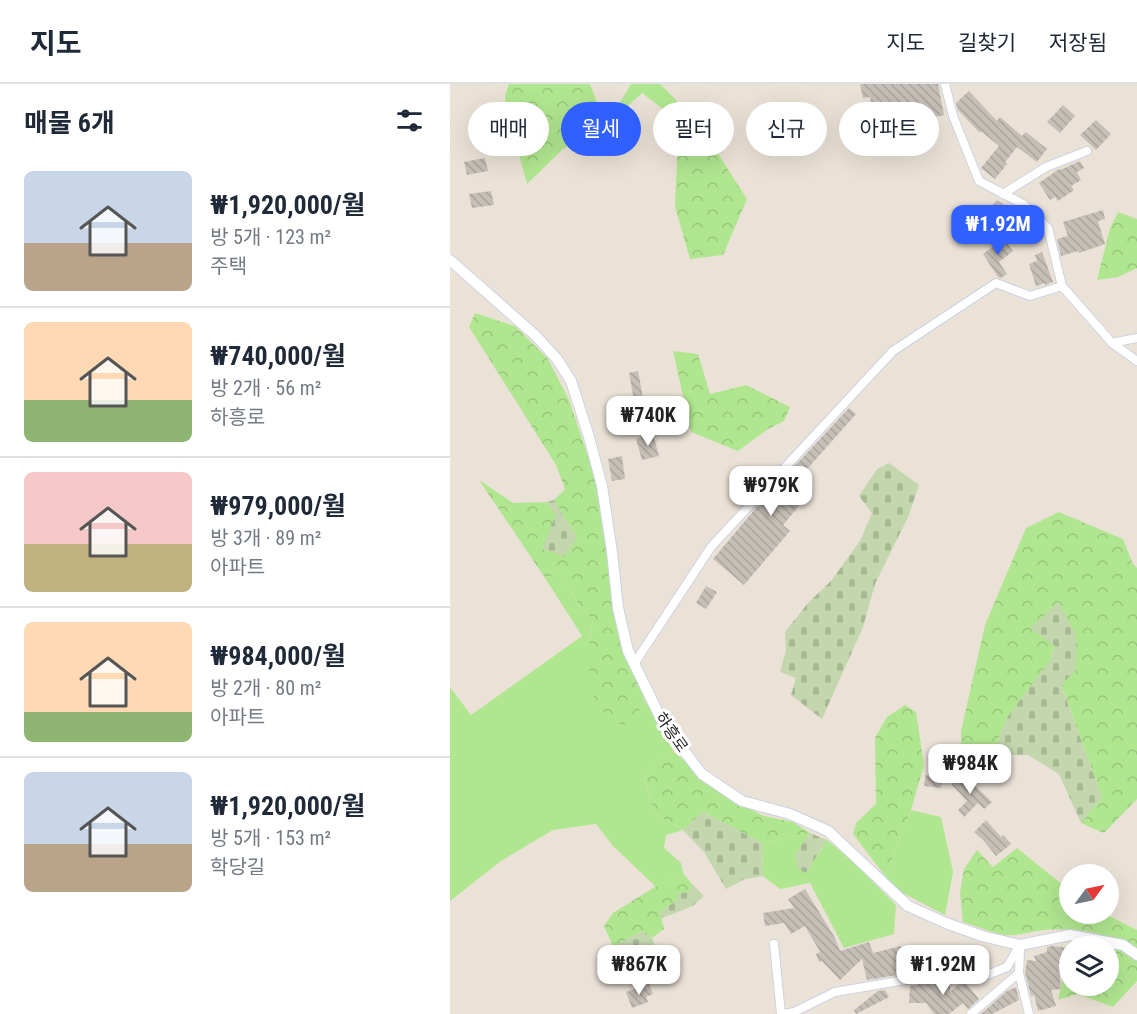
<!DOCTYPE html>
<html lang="ko">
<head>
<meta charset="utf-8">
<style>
	body { margin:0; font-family:"Roboto Condensed","Noto Sans KR",sans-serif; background:#f2f2f3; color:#1f2937; height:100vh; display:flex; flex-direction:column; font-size:22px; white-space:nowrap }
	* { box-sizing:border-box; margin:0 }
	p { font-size:20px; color:#747a83 }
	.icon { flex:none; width:33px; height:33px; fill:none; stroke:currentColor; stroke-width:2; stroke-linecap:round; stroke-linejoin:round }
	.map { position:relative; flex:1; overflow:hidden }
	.side { display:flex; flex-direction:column; background:#fff; width:450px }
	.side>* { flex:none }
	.top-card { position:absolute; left:18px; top:18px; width:570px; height:54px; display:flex; gap:12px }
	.needle { width:39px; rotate:57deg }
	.tools { position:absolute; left:609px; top:780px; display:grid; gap:12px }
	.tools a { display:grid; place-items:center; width:60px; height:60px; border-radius:50%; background:#fff; box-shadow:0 6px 24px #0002; font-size:30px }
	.price { position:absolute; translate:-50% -51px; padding:0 14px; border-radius:12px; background:#fff; color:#222; font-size:20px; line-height:39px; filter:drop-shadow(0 2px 3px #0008) }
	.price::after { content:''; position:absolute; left:50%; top:36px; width:18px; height:14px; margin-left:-9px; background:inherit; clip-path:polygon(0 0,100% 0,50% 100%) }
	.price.active { background:#3060ff; color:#fff }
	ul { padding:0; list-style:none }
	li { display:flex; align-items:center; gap:18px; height:150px; padding:0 24px }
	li+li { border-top:2px solid #e0e1e3 }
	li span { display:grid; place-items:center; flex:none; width:168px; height:120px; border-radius:9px; color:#555 }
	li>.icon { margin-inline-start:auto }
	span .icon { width:72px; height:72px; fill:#fffc; stroke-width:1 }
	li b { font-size:26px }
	h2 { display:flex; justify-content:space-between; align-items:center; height:72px; padding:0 24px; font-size:26px }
	.chip { padding:0 21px; border-radius:27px; background:#fff; box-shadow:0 6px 24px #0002; font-size:21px; line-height:54px }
	.chip.active { background:#3060ff; color:#fff }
	header { display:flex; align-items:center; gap:36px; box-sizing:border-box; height:84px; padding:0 30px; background:#fff; border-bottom:2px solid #e0e1e3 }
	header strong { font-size:28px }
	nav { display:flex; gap:33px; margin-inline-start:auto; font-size:21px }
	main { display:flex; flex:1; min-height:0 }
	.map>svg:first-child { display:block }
	.grass { fill:#b1e690 }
	.forest { fill:url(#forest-crowns) }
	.cemetery { fill:url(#cemetery-stones) }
	.building { fill:url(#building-back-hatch) }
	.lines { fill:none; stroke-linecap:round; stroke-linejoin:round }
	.minor-casing { stroke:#cdd2e2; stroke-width:10 }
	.tertiary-casing { stroke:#cdd2e2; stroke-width:12 }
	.minor { stroke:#fff; stroke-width:8 }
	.tertiary { stroke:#fff; stroke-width:10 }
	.labels { text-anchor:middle; stroke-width:6; stroke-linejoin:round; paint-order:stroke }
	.street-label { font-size:16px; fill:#272727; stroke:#fff }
</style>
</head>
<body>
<header>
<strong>지도</strong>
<nav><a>지도</a><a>길찾기</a><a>저장됨</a></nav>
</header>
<main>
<section class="side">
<h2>매물 6개<svg class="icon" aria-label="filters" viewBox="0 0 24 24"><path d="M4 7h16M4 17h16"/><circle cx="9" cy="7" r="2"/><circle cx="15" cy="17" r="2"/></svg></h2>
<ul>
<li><span style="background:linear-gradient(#c9d6e8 60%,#b9a48a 0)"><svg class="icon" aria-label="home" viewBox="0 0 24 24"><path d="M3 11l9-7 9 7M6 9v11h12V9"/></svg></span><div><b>₩1,920,000/월</b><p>방 5개 · 123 m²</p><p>주택</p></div></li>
<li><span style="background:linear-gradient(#ffd9b3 65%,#8fb573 0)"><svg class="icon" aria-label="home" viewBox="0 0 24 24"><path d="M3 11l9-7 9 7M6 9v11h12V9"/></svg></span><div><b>₩740,000/월</b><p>방 2개 · 56 m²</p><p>하흥로</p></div></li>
<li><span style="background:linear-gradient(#f6c9c9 60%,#c2b280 0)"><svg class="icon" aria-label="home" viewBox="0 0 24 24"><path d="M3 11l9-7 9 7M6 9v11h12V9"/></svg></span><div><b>₩979,000/월</b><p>방 3개 · 89 m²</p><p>아파트</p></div></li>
<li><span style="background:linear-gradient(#ffd9b3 75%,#8fb573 0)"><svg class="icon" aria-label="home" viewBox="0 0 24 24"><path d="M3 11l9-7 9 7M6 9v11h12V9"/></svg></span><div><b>₩984,000/월</b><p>방 2개 · 80 m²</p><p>아파트</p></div></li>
<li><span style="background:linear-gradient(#c9d6e8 60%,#b9a48a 0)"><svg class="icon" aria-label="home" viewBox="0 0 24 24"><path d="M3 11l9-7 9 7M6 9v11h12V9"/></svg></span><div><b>₩1,920,000/월</b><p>방 5개 · 153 m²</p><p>학당길</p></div></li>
</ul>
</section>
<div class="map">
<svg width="687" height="930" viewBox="0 0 687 930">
	<defs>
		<pattern id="forest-crowns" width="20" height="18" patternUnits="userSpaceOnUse" patternTransform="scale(1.5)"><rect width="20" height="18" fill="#b1e690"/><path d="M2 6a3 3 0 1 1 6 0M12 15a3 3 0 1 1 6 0" fill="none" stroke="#98c57c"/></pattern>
		<pattern id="cemetery-stones" width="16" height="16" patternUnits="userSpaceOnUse" patternTransform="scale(1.5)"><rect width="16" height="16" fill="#c3d6ad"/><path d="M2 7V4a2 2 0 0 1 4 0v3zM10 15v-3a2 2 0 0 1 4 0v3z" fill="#a8b895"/></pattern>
		<pattern id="building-back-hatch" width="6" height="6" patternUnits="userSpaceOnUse" patternTransform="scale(1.5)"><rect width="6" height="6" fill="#c6bfb7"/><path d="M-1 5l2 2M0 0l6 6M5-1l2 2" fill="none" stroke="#aaa49d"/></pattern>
	</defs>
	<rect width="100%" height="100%" fill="#ebe2d7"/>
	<!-- grass -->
	<g class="grass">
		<path d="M181 0H210L247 37 228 52 214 26 192 9 156 42Z"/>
		<path d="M110 489C119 508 129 521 143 537L140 553 183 639 194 615 224 668 193 690 204 729 233 746 216 751 214 764 231 779 233 789 206 803 163 762 146 740 103 746 51 777 0 817V603L21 631 132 552 95 494Z"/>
		<path d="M461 726 491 733 503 788 495 831 445 805 435 792Z"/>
		<path d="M360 749 345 771 356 789 377 756 402 777 446 821 444 850 394 864 360 799 330 805 313 792 312 759Z"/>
	</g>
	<!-- forest -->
	<g class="forest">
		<path d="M59 0H140L156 42 126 59 113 65 77 100 70 74 57 47 55 12Z"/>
		<path d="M247 37 297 115 273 171 240 175 225 123 228 52Z"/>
		<path d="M668 128 687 135V184L668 193 647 196 660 144Z"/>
		<path d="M25 229 65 242 98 275 119 316 144 390 194 615 184 639 171 641C165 636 154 630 149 624 135 600 138 563 143 537 130 522 119 508 110 489L95 494 29 396 63 419 96 418 127 454 104 416 115 405 106 381 19 243Z"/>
		<path d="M223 267 248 270 260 310 296 301 340 323 334 337 318 345 288 367 241 348Z"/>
		<path d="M609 428 673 455 683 480 687 484V715L654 749 631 739 652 713 611 600 605 561 598 583 558 632 542 671 511 682V647L535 541 576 444Z"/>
		<path d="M455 621 466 628 474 681 461 726 435 792 403 750 406 739 426 720 425 654 437 633Z"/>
		<path d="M224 668 277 713 314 732 343 738 360 749 312 759 253 728 233 746 204 729 193 689Z"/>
		<path d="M567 764 619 806 620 830H655L687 846V866C658 849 627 843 594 846 582 847 569 852 557 851 547 851 524 841 513 838L510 809 514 785 527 766 543 783Z"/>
		<path d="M233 789 242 800 239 808 210 828 214 845 202 854 193 847 167 860 166 869 154 842 163 829 203 804Z"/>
		<path d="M659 863 674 866 687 876V897L663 923 627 910 608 916 613 895 619 897 620 902H658Z"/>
	</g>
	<!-- cemetery -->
	<g class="cemetery">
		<path d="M439 379 469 401 459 431 425 500 413 543 372 635 341 611 346 594 330 588 336 566 335 548 358 519 381 497 410 457 422 429 409 412 427 385Z"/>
		<path d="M104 416 127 454 115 472 92 465 106 430 96 418Z"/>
		<path d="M609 518 626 551V586L611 601 652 713 631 739 609 690 578 671H542L558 632 600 577 605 562 580 544Z"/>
		<path d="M253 728 312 759 313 792 295 795 276 805 254 768 233 746Z"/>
		<path d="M360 749 377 756 356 789 348 785 345 771Z"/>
		<path d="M242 800 254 812 243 822 212 834 210 828 227 816 228 810 239 808Z"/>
		<path d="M193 847 202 854 207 867 175 887 166 869 167 860Z"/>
	</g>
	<!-- building -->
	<g class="building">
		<path d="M410 0H488L494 31 439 43 434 21 422 24 420 13 413 14Z"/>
		<path d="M519 7 547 37 550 33 572 52 576 48 597 65 587 78 567 63 555 78 557 80 545 95 531 84 549 62 531 47 530 49 508 26 506 19Z"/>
		<path d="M613 21 625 32 610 49 597 38Z"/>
		<path d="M646 36 661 50 646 66 630 51Z"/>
		<path d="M35 74 38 87 17 91 14 78Z"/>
		<path d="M630 77 634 84 627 88 631 96 621 102 624 106 608 117 605 113 600 116 589 99 609 85 610 86Z"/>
		<path d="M41 107 44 121 22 124 19 110Z"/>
		<path d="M547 116 555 122 556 120 563 126 565 124 584 150 577 155 564 137 558 144 538 127Z"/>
		<path d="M653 126 655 135 648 137 655 160 629 169 628 167 611 172 607 155 618 152 613 138Z"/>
		<path d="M551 151 563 167 549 178 557 190 551 194 548 193 533 170 544 162 542 158Z"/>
		<path d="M592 168 603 198 595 201V199L586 202 579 180 587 177 585 171Z"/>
		<path d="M188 287 193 314 184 316 179 289Z"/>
		<path d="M399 324 406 330 335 410 349 422 333 441 340 447 294 501 263 475 311 418Z"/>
		<path d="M203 350 209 372 192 376 186 355Z"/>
		<path d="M172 372 175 395 162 397 158 375Z"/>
		<path d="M256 502 267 508 256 525 246 519Z"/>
		<path d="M512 689 542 718 534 725 528 719 514 733 508 726 517 717 501 700Z"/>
		<path d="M476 691 493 694 491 704 474 702Z"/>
		<path d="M536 736 551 753 553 751 561 760 546 772 533 756 524 748Z"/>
		<path d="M355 805 385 854 390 867 419 858 423 869 451 862 453 872 461 870 464 881 476 878 478 886 417 896 412 875 390 896 372 877 369 878 366 870 370 868 355 842 341 850 334 839 315 842 313 829 344 824 338 815Z"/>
		<path d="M602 862 620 864V882L609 881 611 905 601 906 606 922 588 927 584 911 581 912 575 888 577 876 586 877 584 872 597 868V863Z"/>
		<path d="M485 897H500V908L512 897H514L529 915 518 925 513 919 499 930H484L476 919H459L460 902Z"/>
		<path d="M199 900 203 910 196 913 198 918 182 924 176 908Z"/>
		<path d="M566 903 569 916 542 930H531L557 907Z"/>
		<path d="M435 906 439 913 406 930 404 926 428 907Z"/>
	</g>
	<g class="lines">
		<!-- minor casing -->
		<g class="minor-casing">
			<g id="minor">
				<path d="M495 0 503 32 529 97 573 120 598 144 612 202 662 259 687 277"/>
				<path d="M553 110 596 83 637 67"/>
				<path d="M662 259 687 254"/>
				<path d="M184 580 261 463 443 267 546 199 580 212 612 202"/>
				<path d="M324 860 331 930"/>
				<path d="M570 864 569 889 579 930"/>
				<path d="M335 930 344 928 385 908 484 891H537L557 883 570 861"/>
				<path d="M521 930 569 889"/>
			</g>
		</g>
		<!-- tertiary casing -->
		<g class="tertiary-casing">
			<path id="tertiary" d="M0 176 86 252 107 275 121 297 139 353 152 402 162 468 168 524 178 567 214 641 252 690 292 717 340 730 378 747 458 822 496 839 532 852 570 861 620 851 673 861 687 871"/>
		</g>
		<!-- minor -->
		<use href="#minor" class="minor"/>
		<!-- tertiary -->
		<use href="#tertiary" class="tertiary"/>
	</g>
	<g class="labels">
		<!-- street labels -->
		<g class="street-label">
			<text transform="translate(222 648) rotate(55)" y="6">하흥로</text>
		</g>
	</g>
</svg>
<div class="tools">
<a><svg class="needle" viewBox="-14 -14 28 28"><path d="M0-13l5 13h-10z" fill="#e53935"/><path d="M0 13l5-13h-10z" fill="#747a83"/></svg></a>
<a><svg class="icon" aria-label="layers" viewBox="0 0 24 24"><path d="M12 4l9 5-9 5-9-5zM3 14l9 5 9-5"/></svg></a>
</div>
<b class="price active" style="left:548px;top:172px">₩1.92M</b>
<b class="price" style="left:198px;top:363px">₩740K</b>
<b class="price" style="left:321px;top:433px">₩979K</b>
<b class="price" style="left:520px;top:711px">₩984K</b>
<b class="price" style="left:189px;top:912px">₩867K</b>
<b class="price" style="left:493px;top:912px">₩1.92M</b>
<div class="top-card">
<a class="chip">매매</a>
<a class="chip active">월세</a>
<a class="chip">필터</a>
<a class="chip">신규</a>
<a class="chip">아파트</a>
</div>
</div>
</main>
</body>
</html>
